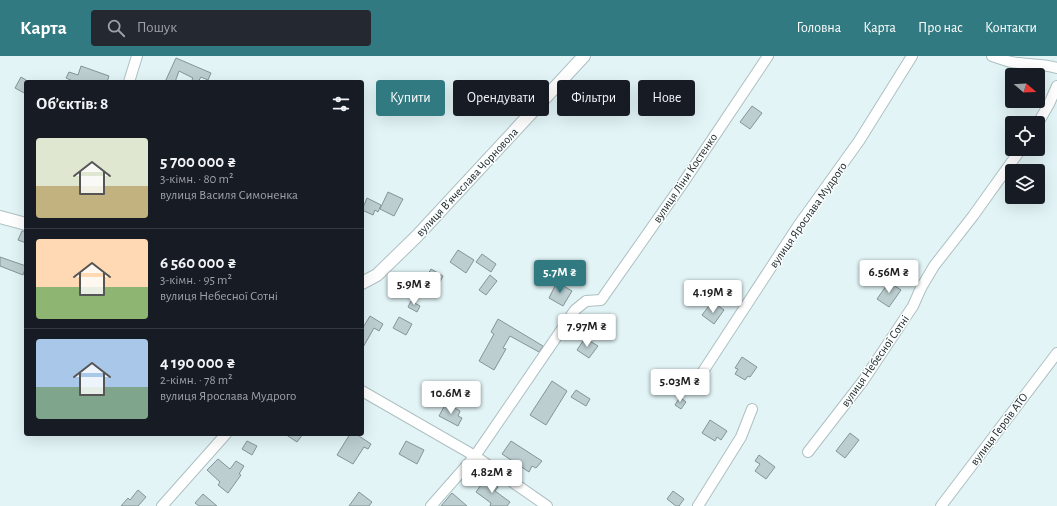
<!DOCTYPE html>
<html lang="uk">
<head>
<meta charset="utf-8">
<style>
	body { margin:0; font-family:"Alegreya Sans",sans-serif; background:#242831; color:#f1f3f6; height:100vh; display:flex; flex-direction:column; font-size:15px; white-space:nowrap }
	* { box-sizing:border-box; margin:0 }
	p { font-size:13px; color:#9ea1a6 }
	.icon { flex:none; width:22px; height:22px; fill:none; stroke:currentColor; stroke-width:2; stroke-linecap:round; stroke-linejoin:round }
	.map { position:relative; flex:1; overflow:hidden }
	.panel { position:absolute; left:24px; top:24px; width:340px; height:356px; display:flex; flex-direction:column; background:#171b24; border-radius:4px; box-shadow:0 4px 16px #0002 }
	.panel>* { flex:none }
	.banner { position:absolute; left:376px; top:24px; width:380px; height:36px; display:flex; gap:8px }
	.needle { width:26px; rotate:109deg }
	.tools { position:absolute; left:1005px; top:12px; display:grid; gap:8px }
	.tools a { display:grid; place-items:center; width:40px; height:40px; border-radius:4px; background:#171b24; box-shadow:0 4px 16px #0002; font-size:20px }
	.price { position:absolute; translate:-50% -34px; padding:0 9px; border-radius:4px; background:#fff; color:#222; font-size:13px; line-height:26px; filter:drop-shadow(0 1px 2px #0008) }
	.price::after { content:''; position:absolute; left:50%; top:24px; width:12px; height:9px; margin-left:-6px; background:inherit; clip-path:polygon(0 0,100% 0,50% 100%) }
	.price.active { background:#317a81; color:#fff }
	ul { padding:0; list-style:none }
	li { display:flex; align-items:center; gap:12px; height:100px; padding:0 12px }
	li+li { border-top:1px solid #363941 }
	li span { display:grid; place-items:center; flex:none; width:112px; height:80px; border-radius:4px; color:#555 }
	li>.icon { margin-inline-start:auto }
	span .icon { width:48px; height:48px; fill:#fffc; stroke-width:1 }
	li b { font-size:17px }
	h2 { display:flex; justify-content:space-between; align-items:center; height:48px; padding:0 12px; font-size:17px }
	.tag { padding:0 14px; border-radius:4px; background:#171b24; box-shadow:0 4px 16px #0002; font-size:14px; line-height:36px }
	.tag.active { background:#317a81; color:#fff }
	header { display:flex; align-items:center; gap:24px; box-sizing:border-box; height:56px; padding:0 20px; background:#317a81; color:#fff }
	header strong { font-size:19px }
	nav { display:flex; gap:22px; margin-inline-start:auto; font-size:14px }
	.search { width:280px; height:36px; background:#242831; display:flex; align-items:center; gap:10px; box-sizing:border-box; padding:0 14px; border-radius:4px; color:#9ea1a6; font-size:15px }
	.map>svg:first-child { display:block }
	.building { fill:#bcced0; stroke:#849597 }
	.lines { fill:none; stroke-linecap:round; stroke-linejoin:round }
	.minor-casing { stroke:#aec0c2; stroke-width:12 }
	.tertiary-casing { stroke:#aec0c2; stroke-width:14 }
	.minor { stroke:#fff; stroke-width:10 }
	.tertiary { stroke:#fff; stroke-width:12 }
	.labels { text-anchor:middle; stroke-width:3; stroke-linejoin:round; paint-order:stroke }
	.street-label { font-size:12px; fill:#202728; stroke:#fafefe }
</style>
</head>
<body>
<header>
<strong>Карта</strong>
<div class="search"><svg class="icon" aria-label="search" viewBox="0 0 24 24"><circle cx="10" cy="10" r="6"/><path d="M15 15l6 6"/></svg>Пошук</div>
<nav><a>Головна</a><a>Карта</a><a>Про нас</a><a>Контакти</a></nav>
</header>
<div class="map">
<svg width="1057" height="450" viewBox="0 0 1057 450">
	<rect width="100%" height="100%" fill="#e2f4f6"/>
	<!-- building -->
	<g class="building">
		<path d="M176 2 211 17 208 24 201 21 198 26H191L193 22 179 15 175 26H165Z"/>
		<path d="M81 10 109 20 107 26H75L66 22 69 16 78 19Z"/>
		<path d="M21 21 26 24V38L15 32Z"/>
		<path d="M752 50 762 57 750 73 740 66Z"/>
		<path d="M388 136 403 143 394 160 380 153Z"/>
		<path d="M367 142 381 149 378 156 375 154 373 159 362 154Z"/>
		<path d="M22 175H26V187L18 184Z"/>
		<path d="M458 194 474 204 466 217 450 206Z"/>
		<path d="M482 198 496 208 491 216 476 206Z"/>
		<path d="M0 201 26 210 23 219 0 210Z"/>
		<path d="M431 213 443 220 434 237 421 230Z"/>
		<path d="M490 219 497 225 486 239 479 234Z"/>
		<path d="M557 226 572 235 563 250 549 242Z"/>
		<path d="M889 226 901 234 889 251 877 243Z"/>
		<path d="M411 245 420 250 417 256 408 251Z"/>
		<path d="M716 248 724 254 714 268 702 259 709 250 712 253Z"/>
		<path d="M370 260 383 268 379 275 374 272 362 293V273Z"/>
		<path d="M399 261 412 268 406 279 393 272Z"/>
		<path d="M498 263 543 290 539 296 510 280 503 292 506 293 494 314 479 305 494 278 491 276Z"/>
		<path d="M585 282 598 290 589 302 577 294Z"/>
		<path d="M742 301 757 311 750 321 748 320 745 324 735 318 738 313 735 312Z"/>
		<path d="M552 325 567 335 546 369 530 359Z"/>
		<path d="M576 334 590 343 586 350 571 341Z"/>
		<path d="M680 341 686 346 681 353 675 349Z"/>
		<path d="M446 347 460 355 458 360 462 362 458 370 439 360Z"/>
		<path d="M710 364 727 375 721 384 717 381 715 385 702 377Z"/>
		<path d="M850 377 859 384 845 402 836 395Z"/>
		<path d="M285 378H303L297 386Z"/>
		<path d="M350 378H356L371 388 368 393 364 391 353 408 337 399Z"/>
		<path d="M247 385 257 390 252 399 242 393Z"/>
		<path d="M406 385 424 394 417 408 399 398Z"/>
		<path d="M511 385 542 405 536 412 532 410 529 416 502 398Z"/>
		<path d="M759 399 775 411 766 423 755 415 760 408 755 405Z"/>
		<path d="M218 403 230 413 236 405 244 410 239 418 241 419 228 437 218 429 220 426 207 414Z"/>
		<path d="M486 422 498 431 495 435 510 446 507 450H490L491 447 476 436Z"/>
		<path d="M138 434 146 441 138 450H121L128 442 130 444Z"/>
		<path d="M673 435 684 443 679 450H676L667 443Z"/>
		<path d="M359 436 372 446 369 450H349Z"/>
		<path d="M452 437 467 450H441Z"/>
		<path d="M203 438 217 450H199L195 447Z"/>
	</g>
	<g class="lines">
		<!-- minor casing -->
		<g class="minor-casing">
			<g id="minor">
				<path d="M992 0C1001 3 1010 7 1019 7 1032 9 1045 8 1057 12"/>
				<path d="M129 26 137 0"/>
				<path d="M1038 67 1049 48 1057 30"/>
				<path d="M702 317 798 170 859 85 912 0"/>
				<path d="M362 335 475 400 547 450"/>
				<path d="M808 396 863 325 913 250 921 232 934 210 973 160 1021 93"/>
				<path d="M162 450 226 378"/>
				<path d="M431 450 475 400 575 254 586 245 601 244 683 127 768 0"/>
				<path d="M698 450 741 381 752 353"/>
				<path d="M941 450 1057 297"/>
			</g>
		</g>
		<!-- tertiary casing -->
		<g class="tertiary-casing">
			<g id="tertiary">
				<path d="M0 161 26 168"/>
				<path d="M362 227 377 219 417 180 584 0"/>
			</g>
		</g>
		<!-- minor -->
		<use href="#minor" class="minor"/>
		<!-- tertiary -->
		<use href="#tertiary" class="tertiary"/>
	</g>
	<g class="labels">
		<!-- street labels -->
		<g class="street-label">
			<text transform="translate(685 122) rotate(-56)" y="4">вулиця Ліни Костенко</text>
			<text transform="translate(467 126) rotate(-47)" y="4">вулиця Вʼячеслава Чорновола</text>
			<text transform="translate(808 159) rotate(-55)" y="4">вулиця Ярослава Мудрого</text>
			<text transform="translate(875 305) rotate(-55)" y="4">вулиця Небесної Сотні</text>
			<text transform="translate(999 373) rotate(-53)" y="4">вулиця Героїв АТО</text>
		</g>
	</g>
</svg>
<div class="tools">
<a><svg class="needle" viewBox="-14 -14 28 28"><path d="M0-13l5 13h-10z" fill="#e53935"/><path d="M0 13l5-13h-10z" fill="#9ea1a6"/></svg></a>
<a><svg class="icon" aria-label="locate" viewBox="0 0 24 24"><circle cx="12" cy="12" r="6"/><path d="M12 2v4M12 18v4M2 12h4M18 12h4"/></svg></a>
<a><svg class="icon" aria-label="layers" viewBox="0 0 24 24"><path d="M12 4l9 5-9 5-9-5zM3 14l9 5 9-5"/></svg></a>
</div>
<b class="price active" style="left:560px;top:238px">5.7M ₴</b>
<b class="price" style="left:889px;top:238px">6.56M ₴</b>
<b class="price" style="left:414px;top:250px">5.9M ₴</b>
<b class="price" style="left:713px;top:258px">4.19M ₴</b>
<b class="price" style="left:587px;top:292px">7.97M ₴</b>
<b class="price" style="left:680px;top:347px">5.03M ₴</b>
<b class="price" style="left:451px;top:359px">10.6M ₴</b>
<b class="price" style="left:492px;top:438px">4.82M ₴</b>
<div class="banner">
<a class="tag active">Купити</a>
<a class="tag">Орендувати</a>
<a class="tag">Фільтри</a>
<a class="tag">Нове</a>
</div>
<section class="panel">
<h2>Об’єктів: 8<svg class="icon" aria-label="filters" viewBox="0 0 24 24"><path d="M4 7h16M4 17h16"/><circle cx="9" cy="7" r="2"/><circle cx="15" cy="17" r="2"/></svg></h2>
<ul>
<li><span style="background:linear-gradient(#dfe7d0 60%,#c2b280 0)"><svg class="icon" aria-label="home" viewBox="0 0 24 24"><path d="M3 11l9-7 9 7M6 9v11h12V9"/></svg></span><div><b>5 700 000 ₴</b><p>3-кімн. · 80 m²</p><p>вулиця Василя Симоненка</p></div></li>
<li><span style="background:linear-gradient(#ffd9b3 60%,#8fb573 0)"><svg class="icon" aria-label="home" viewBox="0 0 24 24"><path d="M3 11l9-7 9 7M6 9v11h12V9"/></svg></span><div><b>6 560 000 ₴</b><p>3-кімн. · 95 m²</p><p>вулиця Небесної Сотні</p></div></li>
<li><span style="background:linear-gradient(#a9c7e8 60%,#7fa58c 0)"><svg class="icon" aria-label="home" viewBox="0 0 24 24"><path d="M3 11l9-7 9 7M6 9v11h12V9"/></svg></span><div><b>4 190 000 ₴</b><p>2-кімн. · 78 m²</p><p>вулиця Ярослава Мудрого</p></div></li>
</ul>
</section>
</div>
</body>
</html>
